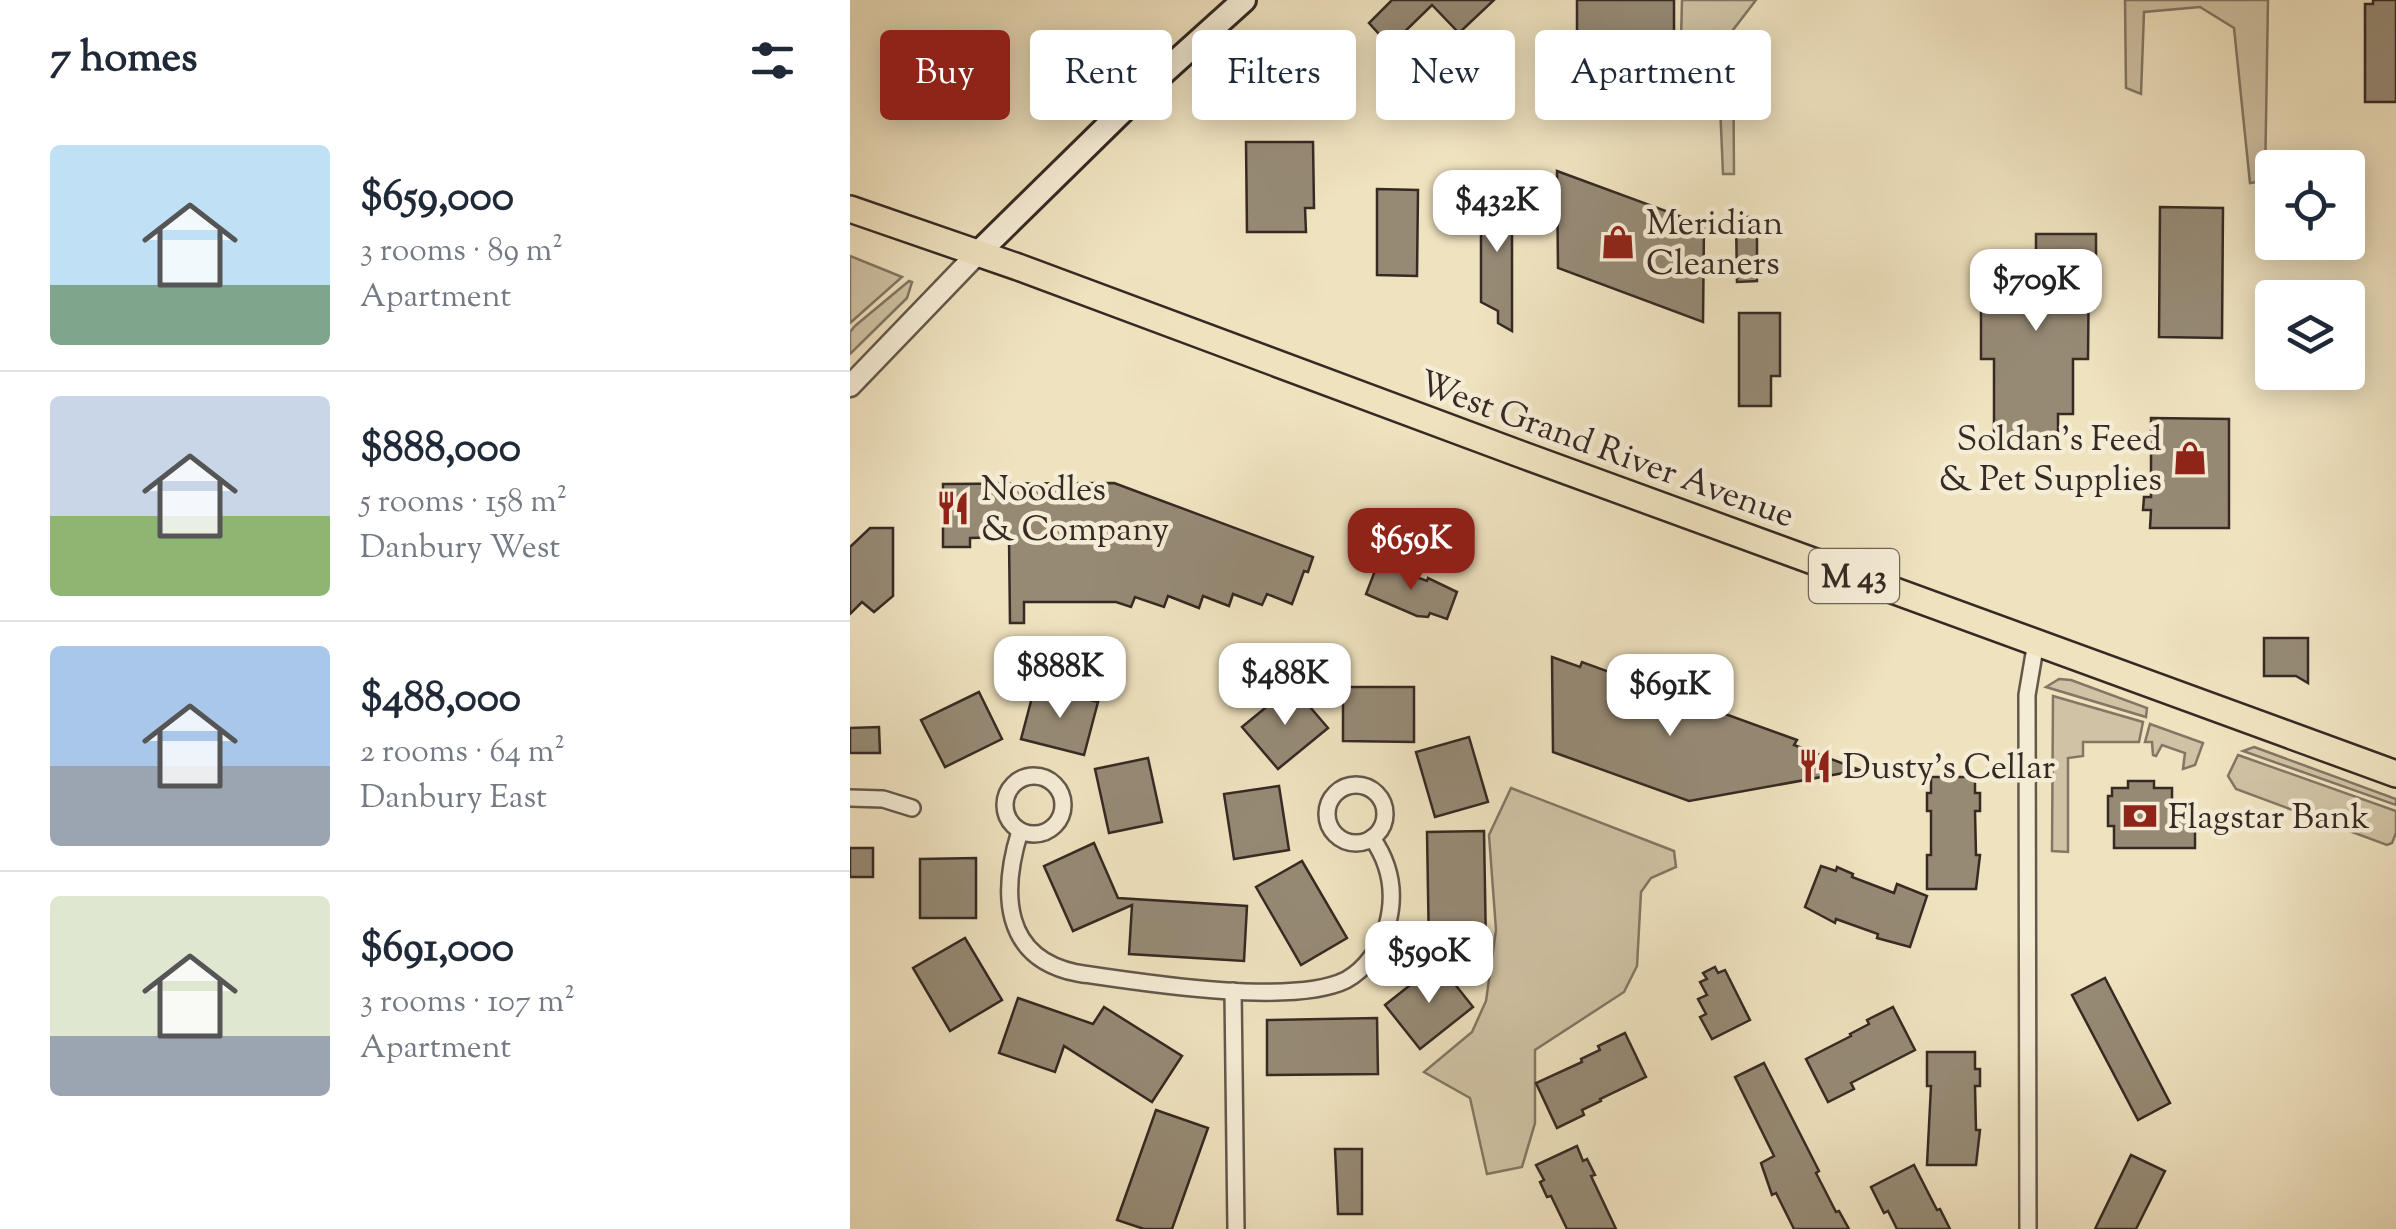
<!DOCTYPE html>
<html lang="en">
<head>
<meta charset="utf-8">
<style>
	body { margin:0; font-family:"Sorts Mill Goudy",serif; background:#f6f6f7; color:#1f2937; height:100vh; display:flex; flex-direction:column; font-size:38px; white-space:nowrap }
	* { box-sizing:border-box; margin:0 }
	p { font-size:32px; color:#747a83 }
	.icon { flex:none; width:55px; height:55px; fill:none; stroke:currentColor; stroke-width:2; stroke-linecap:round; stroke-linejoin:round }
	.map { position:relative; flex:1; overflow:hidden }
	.side { display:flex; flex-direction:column; background:#fff; width:850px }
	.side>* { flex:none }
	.banner { position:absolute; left:30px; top:30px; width:950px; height:90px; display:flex; gap:20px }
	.buttons { position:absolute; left:1405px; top:150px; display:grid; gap:20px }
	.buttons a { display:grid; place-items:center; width:110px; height:110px; border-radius:10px; background:#fff; box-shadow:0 5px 25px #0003; font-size:50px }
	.price { position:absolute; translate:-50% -85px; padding:0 22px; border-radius:20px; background:#fff; color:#222; font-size:32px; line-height:65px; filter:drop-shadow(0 2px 5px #0008) }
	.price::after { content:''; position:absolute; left:50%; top:60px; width:30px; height:22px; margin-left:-15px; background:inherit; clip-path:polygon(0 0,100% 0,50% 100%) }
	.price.on { background:#8f2418; color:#fff }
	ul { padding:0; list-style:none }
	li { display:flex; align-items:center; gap:30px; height:250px; padding:0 50px }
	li+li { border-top:2px solid #e0e1e3 }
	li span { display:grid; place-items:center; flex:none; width:280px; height:200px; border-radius:10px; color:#555 }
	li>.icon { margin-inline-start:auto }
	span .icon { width:120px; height:120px; fill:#fffc; stroke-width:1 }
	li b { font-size:42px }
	h2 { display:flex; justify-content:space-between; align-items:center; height:120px; padding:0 50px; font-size:42px }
	.tag { padding:0 35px; border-radius:10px; background:#fff; box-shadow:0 5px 25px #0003; font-size:35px; line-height:90px }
	.tag.on { background:#8f2418; color:#fff }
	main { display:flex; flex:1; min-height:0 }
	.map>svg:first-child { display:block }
	.green { fill:#d0c3a5; stroke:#837664; stroke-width:2.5 }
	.building { fill:#968a75; stroke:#362a24; stroke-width:2.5 }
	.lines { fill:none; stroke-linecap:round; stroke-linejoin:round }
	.minor-casing { stroke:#64584b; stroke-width:20 }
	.tertiary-casing { stroke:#64584b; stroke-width:25 }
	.secondary-casing { stroke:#362a24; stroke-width:28 }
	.primary-casing { stroke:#362a24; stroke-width:30 }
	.minor { stroke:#f5ecd5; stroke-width:15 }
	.tertiary { stroke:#f5ecd5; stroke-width:20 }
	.secondary { stroke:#f5ecd5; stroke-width:22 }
	.primary { stroke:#efe2bf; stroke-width:25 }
	.labels { text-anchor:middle; stroke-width:9; stroke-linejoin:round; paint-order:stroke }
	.shield { fill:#f5ecd5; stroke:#6f6459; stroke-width:2.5 }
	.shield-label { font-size:32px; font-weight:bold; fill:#362a24 }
	.poi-label { font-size:35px; fill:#362a24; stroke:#f5ecd5; text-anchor:start }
	.street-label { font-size:35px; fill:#362a24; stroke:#f5ecd5 }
</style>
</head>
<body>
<main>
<section class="side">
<h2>7 homes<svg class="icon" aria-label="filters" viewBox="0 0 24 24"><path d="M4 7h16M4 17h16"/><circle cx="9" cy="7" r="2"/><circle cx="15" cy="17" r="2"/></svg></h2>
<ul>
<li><span style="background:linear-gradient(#bfe0f5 70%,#7fa58c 0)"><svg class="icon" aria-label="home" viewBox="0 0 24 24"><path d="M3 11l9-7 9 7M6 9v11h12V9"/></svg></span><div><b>$659,000</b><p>3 rooms · 89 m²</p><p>Apartment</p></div></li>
<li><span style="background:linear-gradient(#c9d6e8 60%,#8fb573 0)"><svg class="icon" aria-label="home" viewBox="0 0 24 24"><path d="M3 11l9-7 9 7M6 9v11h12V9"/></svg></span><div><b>$888,000</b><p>5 rooms · 158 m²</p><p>Danbury West</p></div></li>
<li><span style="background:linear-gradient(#a9c7e8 60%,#9aa5b1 0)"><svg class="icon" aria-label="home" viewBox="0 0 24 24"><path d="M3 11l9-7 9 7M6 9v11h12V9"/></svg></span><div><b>$488,000</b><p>2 rooms · 64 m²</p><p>Danbury East</p></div></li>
<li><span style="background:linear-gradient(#dfe7d0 70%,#9aa5b1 0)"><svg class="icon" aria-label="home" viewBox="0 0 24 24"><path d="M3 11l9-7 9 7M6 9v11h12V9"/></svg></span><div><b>$691,000</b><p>3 rooms · 107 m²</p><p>Apartment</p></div></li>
</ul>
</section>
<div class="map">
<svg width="1546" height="1229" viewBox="0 0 1546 1229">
	<rect width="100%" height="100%" fill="#efe2bf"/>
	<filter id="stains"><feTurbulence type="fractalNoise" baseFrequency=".002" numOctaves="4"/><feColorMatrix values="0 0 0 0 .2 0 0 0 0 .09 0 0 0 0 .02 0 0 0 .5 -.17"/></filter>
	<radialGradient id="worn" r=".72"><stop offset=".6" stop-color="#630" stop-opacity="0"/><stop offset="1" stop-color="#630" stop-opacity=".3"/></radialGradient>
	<!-- green -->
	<g class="green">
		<path d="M832 0H906L883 30 884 174H873L869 81 861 50 831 41Z"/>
		<path d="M1275 0H1418L1415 181 1400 183 1384 28 1350 7 1294 12 1291 94 1276 88Z"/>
		<path d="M0 256 52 277 0 323Z"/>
		<path d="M59 281 62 282 57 298 0 354V332L5 326Z"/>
		<path d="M1209 679 1221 680 1297 708 1296 717 1196 687Z"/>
		<path d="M1203 696 1293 722 1289 742H1233V756L1218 758V852L1202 851Z"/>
		<path d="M1300 724 1353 743 1345 765 1333 769 1335 753 1312 745 1306 756 1303 755 1302 742H1295Z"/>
		<path d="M1404 747 1546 799V805L1393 751Z"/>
		<path d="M1388 755 1546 811V833L1542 843 1537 845 1386 789 1378 776Z"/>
		<path d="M661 788 824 851 826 867 801 878 791 892 787 966 774 992 685 1050V1123L672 1167 637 1174 620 1098 574 1072 622 1032 636 1001 646 930 639 835Z"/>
	</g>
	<!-- building -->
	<g class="building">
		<path d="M542 0H644L609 33 582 5 540 46 519 23Z"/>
		<rect x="727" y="0" width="97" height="53"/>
		<path d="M1523 0H1546V102H1515V4H1523Z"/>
		<path d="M396 142H463L464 208H455L456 232H397Z"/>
		<path d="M707 171 854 225 853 322 708 268Z"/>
		<path d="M527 189 568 190 567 276 527 275Z"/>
		<path d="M631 193H662V331L648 323V311L631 302Z"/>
		<path d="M1310 207 1373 208 1372 338 1309 337Z"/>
		<path d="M886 217H907V281L887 282Z"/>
		<path d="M1186 234H1246V259H1239L1238 359H1223V414H1208V437L1185 452 1161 437H1144V359H1131V258H1186Z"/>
		<path d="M889 313H930V376H921V406H889Z"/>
		<path d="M1301 418 1379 419V528H1300L1301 510H1293L1294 497H1301Z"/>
		<path d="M264 483 463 557 458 572 454 571 442 604 417 594 412 605 383 594 379 606 353 596 349 608 318 596 314 607 285 597 281 607 266 602H174V623H160L159 537 120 538V547H93V484Z"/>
		<path d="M20 528H43V596L24 612 12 602 0 614V547Z"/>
		<path d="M528 563 577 581 578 578 607 592 597 619 580 613 578 617 567 616 516 594Z"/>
		<path d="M1414 638H1458V683L1446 676H1414Z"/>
		<path d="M702 657 730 667 732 662 947 740 944 745 1010 770 839 801 703 752Z"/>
		<path d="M185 686 248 702 234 755 171 739Z"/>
		<path d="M442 686 478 728 428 769 392 727Z"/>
		<path d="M493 687H564V742L493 741Z"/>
		<path d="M129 692 152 739 95 767 71 720Z"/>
		<path d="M29 727 30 753H0V728Z"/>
		<path d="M619 737 638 802 585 817 566 752Z"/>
		<path d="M298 758 312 822 259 833 245 769Z"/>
		<path d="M1081 777H1125V793H1130V811H1125L1126 855H1130L1126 889H1077V855H1081V811H1077V793H1081Z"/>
		<path d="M1278 781H1304V788H1322V819H1345V848H1264V826H1258V796H1262V788H1278Z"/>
		<path d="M429 786 439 850 384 859 374 794Z"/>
		<path d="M634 831 636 948 579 949 577 832Z"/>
		<path d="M244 843 268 898 397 906 394 961 279 954 282 905 223 931 194 866Z"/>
		<rect x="0" y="848" width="23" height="29"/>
		<path d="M126 858V918H70V859Z"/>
		<path d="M452 861 497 938 451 965 406 887Z"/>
		<path d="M971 866 986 871 987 867 1003 874 1002 877 1044 893 1047 884 1077 896 1060 947 1027 938 1028 934 986 919 985 923 955 907Z"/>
		<path d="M115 938 152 1000 100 1031 63 968Z"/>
		<path d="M588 963 623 1007 570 1049 535 1005Z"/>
		<path d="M865 967 868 973 875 970 900 1020 862 1039 850 1017 856 1014 848 999 857 995 850 982 857 979 853 973Z"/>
		<path d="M1255 978 1320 1103 1288 1120 1222 995Z"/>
		<path d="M168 998 243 1024 254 1007 332 1056 302 1102 214 1046 205 1072 149 1053Z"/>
		<path d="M1043 1007 1065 1050 1001 1083 1004 1089 978 1102 956 1059 1001 1036 1000 1034 1019 1024 1017 1020Z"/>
		<path d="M527 1018 528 1074 417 1075V1020Z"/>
		<path d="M775 1033 796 1077 750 1099 751 1101 732 1110 734 1115 707 1128 686 1083 732 1062 731 1059 750 1050 748 1046Z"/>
		<path d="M1077 1052H1125V1069H1130V1086H1125L1126 1130H1130L1126 1165H1077L1081 1086H1077Z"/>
		<path d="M914 1063 969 1171 966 1173 986 1212 989 1211 999 1229H944L926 1193 922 1195 911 1163 924 1156 885 1077Z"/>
		<path d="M306 1110 358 1128 322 1229H294L267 1220Z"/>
		<path d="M727 1146 733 1161 737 1159 745 1175 741 1176 766 1229H717L701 1196 697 1197 690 1182 694 1180 686 1165Z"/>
		<path d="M485 1149H512V1214H488Z"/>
		<path d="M1281 1155 1315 1171 1286 1229H1245Z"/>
		<path d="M1064 1165 1087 1210 1090 1209 1100 1229H1047L1038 1211 1034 1213 1021 1187Z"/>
	</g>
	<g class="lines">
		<!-- minor casing -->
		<g class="minor-casing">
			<g id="minor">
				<circle cx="184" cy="805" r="29"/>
				<circle cx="506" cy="814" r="29"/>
				<path d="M0 798 33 799 62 808"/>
				<path d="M170 831C151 892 152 958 227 973 288 982 441 1007 496 980 516 969 531 947 537 926 546 894 541 865 522 838"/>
				<path d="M383 991 386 1229"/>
				<path d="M1178 1229 1177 695 1186 642"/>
			</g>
		</g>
		<!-- tertiary casing -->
		<g class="tertiary-casing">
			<path id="tertiary" d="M0 386 127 254"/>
		</g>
		<!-- secondary casing -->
		<g class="secondary-casing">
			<path id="secondary" d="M127 254 293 91 394 0"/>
		</g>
		<!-- primary casing -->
		<g class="primary-casing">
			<path id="primary" d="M0 209 168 267 670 454 1546 774"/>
		</g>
		<!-- minor -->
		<use href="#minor" class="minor"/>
		<!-- tertiary -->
		<use href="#tertiary" class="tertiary"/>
		<!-- secondary -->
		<use href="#secondary" class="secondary"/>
		<!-- primary -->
		<use href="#primary" class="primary"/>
	</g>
	<!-- icons -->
	<defs>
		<g id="shop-bare" transform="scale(2.7)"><path d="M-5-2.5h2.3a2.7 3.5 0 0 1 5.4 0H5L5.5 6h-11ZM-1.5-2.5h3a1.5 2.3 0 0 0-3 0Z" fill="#8f2418" stroke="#f5ecd5" stroke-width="2.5" paint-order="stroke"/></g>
		<g id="restaurant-bare" transform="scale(2.7)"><path d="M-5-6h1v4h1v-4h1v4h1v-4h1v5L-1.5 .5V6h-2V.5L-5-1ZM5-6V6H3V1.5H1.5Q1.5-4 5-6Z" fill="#8f2418" stroke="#f5ecd5" stroke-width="2.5" paint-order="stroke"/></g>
		<g id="bank-bare" transform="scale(2.7)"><path d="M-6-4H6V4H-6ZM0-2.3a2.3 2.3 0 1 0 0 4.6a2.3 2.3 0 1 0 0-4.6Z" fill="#8f2418" stroke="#f5ecd5" stroke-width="2.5" paint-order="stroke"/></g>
	</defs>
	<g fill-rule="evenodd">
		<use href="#shop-bare" x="768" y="242"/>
		<use href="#shop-bare" x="1340" y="458"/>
		<use href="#restaurant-bare" x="103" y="508"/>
		<use href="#restaurant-bare" x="965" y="766"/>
		<use href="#bank-bare" x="1290" y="816"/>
	</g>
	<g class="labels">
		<!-- shield labels -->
		<rect class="shield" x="959" y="549" width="90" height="54" rx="8"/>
		<g class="shield-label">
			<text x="1004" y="587">M 43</text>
		</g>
		<!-- poi labels -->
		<g class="poi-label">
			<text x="796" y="234">Meridian<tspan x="796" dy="40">Cleaners</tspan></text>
			<text x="1312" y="450" text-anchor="end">Soldan's Feed<tspan x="1312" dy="40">&amp; Pet Supplies</tspan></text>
			<text x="131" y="500">Noodles<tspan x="131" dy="40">&amp; Company</tspan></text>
			<text x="993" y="778">Dusty's Cellar</text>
			<text x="1318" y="828">Flagstar Bank</text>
		</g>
		<!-- street labels -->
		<g class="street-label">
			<text transform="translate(757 448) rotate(20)" y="12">West Grand River Avenue</text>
		</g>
	</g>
	<rect width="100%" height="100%" filter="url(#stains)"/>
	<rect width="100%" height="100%" fill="url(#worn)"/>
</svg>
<div class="buttons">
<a><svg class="icon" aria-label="locate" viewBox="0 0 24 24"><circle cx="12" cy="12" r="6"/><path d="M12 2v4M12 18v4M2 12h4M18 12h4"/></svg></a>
<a><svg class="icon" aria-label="layers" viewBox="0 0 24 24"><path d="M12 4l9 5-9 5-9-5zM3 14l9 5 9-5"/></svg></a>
</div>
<b class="price" style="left:647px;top:255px">$432K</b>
<b class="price" style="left:1186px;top:334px">$709K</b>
<b class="price on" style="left:561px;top:593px">$659K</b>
<b class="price" style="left:210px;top:721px">$888K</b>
<b class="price" style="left:435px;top:728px">$488K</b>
<b class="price" style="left:820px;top:739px">$691K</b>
<b class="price" style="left:579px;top:1006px">$590K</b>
<div class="banner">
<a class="tag on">Buy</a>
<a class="tag">Rent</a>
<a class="tag">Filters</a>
<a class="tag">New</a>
<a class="tag">Apartment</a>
</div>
</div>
</main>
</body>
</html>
